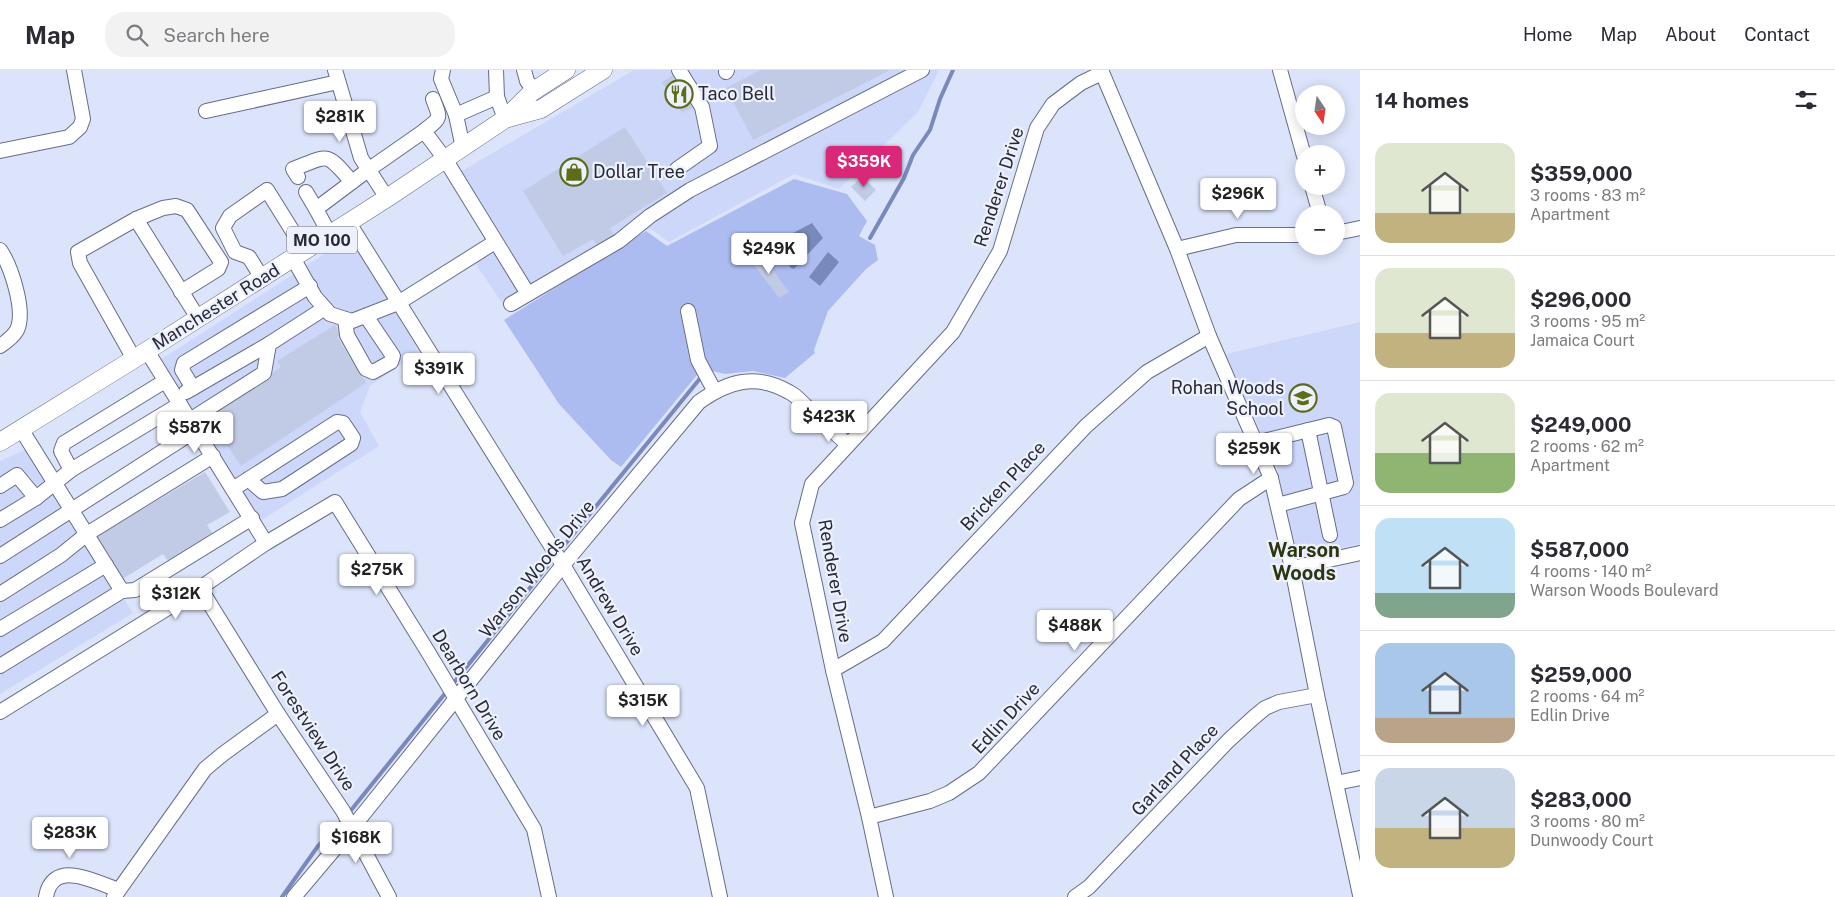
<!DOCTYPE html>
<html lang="en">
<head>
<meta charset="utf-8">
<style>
	body { margin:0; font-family:"Public Sans",sans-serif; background:#f2f2f3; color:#2b2b33; height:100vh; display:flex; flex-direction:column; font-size:19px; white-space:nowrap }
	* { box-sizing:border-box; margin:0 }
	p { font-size:16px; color:#7c7c81 }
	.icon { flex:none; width:28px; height:28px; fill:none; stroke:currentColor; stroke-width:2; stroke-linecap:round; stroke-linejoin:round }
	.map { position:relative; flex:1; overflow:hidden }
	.side { display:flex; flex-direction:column; background:#fff; width:475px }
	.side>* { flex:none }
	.needle { width:32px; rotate:167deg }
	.fabs { position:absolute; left:1295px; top:15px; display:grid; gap:10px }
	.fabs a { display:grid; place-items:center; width:50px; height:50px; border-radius:50%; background:#fff; box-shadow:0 2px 12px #0003; font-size:25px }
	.price { position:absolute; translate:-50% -42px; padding:0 11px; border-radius:5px; background:#fff; color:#222; font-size:16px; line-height:32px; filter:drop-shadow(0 1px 2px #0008) }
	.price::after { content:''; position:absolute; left:50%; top:30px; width:15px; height:11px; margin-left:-8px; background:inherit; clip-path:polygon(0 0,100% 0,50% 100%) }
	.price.current { background:#db2777; color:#fff }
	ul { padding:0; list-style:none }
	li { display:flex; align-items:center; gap:15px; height:125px; padding:0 15px }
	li+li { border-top:1px solid #e1e1e2 }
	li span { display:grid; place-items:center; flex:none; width:140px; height:100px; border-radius:15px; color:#555 }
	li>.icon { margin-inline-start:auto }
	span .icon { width:60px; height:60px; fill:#fffc; stroke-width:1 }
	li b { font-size:21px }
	h2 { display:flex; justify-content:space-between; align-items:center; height:60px; padding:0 15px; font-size:21px }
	header { display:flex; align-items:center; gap:30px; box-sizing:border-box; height:70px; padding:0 25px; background:#fff; border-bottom:1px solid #e1e1e2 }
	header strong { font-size:24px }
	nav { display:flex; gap:28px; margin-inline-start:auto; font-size:18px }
	.search { width:350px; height:45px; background:#f2f2f3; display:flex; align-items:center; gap:12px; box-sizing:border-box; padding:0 18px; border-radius:20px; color:#7c7c81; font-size:19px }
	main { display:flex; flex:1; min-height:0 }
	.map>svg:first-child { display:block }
	.built { fill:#ccd7fa }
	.green { fill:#acbcf0 }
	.water { fill:#7a89bc }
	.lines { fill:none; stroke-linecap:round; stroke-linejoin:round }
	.stream { stroke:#7a89bc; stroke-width:4 }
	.building { fill:#c1cbe6 }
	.minor-casing { stroke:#666d86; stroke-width:16 }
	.major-casing { stroke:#666d86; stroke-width:19 }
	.minor { stroke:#fff; stroke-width:14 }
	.major { stroke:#fff; stroke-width:18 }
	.labels { text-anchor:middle; stroke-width:4.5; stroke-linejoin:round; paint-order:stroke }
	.shield { fill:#edf1fd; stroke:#626671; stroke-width:1 }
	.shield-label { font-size:16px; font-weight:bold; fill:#272a35 }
	.poi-label { font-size:18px; fill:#272a35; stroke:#edf1fd; text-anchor:start }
	.street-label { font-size:18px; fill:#272a35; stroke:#edf1fd }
	.quarter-label { font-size:20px; font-weight:bold; fill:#2d360f; stroke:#edf1fd }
</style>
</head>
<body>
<header>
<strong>Map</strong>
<div class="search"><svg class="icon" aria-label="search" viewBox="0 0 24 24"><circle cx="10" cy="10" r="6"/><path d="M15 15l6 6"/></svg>Search here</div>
<nav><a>Home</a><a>Map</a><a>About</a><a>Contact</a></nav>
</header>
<main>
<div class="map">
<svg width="1360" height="827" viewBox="0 0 1360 827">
	<rect width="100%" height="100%" fill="#dce4fb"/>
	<!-- built -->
	<g class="built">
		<path d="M634 0H939L918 42 839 119 794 104 669 172 651 159 644 160 509 243 468 183 487 171 450 108Z"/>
		<path d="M351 167 419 282 370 316 360 342 379 376 252 456 151 296Z"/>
		<path d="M1360 252V474L1310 485 1300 484 1295 475 1277 398 1226 284Z"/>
		<path d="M27 379 133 543 0 624V391Z"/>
	</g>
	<!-- green -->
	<path class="green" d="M794 109 847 124 867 151 859 166 875 175 878 190 866 199 828 241 814 280 815 283 785 308 753 301 725 304 712 301 697 305 621 397 611 390 559 334 504 250 646 161 667 176Z"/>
	<!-- water -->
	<g class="water">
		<path d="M812 153 823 168 794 199 791 198 774 173Z"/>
		<path d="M828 182 839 192 820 216 809 207Z"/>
	</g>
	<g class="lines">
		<!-- stream -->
		<g class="stream">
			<path d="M870 168 904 108 913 85 930 60 940 29 953 0"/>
			<path d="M558 483 702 306"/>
			<path d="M452 615 554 488"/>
			<path d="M348 744 447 621"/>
			<path d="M282 827 318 776 344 749"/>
		</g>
	</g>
	<!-- building -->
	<g class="building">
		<path d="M761 0H890L753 70 726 18Z"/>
		<path d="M675 4 697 35 682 43 662 12Z"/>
		<path d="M625 57 667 123 610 158 615 168 599 178 593 169 563 186 523 121Z"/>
		<path d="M862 106 876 120 865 131 851 117Z"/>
		<path d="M759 181 789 222 779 228 749 188Z"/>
		<path d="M335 255 340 265 337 267 366 313 241 396 208 346 281 297 277 291Z"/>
		<path d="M205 402 230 442 207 455 213 464 169 492 163 484 124 508 125 509H121L97 472 98 466Z"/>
	</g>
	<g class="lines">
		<!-- minor casing -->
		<g class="minor-casing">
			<g id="minor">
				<path d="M335 0 361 88 387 128"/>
				<path d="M443 0 441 9 456 45 463 78"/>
				<path d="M496 0 497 27 505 49"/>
				<path d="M524 0 527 11 534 20"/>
				<path d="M1101 0 1177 179 1209 266 1271 408 1292 498 1317 625 1360 825"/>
				<path d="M1280 0 1304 86"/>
				<path d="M726 2 727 0"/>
				<path d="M433 29C441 50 441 47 424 61L445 89 528 224"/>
				<path d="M206 41 338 12"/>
				<path d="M456 45 497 27"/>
				<path d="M0 81 69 67 80 57 83 49 74 0"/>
				<path d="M677 99 710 76 702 37 679 0"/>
				<path d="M298 107 293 99C330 85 325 81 352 112"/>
				<path d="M1312 116 1320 144"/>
				<path d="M306 122 316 139"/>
				<path d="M136 149 163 138 176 136 187 140 221 192 218 199 181 222"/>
				<path d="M349 153 563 495 697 718 720 827"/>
				<path d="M1336 163 1360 158"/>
				<path d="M330 165 316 139 368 100 424 61"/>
				<path d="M1177 179 1236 165H1304"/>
				<path d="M0 180C11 196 26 241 17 260 13 267 6 272 0 276"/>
				<path d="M293 188 315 227 330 244 352 251 398 233 495 172"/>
				<path d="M262 208 249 187 235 182 223 158 230 146 267 120 305 181"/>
				<path d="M511 234 619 171 650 146 690 120 922 0"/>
				<path d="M688 241 698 290 714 320"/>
				<path d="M345 249 347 265 366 299 373 302 391 292 393 286 366 246"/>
				<path d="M147 281 266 473"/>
				<path d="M134 289 80 193 78 182 136 149 198 248"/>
				<path d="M193 318 182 300 184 293 310 216"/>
				<path d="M186 322 269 274 325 238"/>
				<path d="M190 350 264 303 269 274"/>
				<path d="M21 359 122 521 135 520 252 448"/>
				<path d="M1308 360 1330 465"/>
				<path d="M1256 373 1329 355 1334 357 1346 413 1344 417 1278 435"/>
				<path d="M71 400 61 381 64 373 165 311"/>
				<path d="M0 416 17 405 36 428"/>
				<path d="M233 419 337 352 343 353 353 368 351 374 282 419 263 422 248 409"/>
				<path d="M0 450 36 428 71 400 180 334"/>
				<path d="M0 486 196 360"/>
				<path d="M1292 498 1360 483"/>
				<path d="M200 518 278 644 343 741 389 827"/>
				<path d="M0 524 61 485 87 464 213 386"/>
				<path d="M0 559 106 495"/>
				<path d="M0 596 122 521"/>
				<path d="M833 600 883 571 1086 356 1147 302 1209 266"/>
				<path d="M0 642 200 518 266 473 335 432 428 582 534 759 549 827"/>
				<path d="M1336 713 1360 708"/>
				<path d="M869 747 930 731 949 723 979 703 1239 429 1271 408"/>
				<path d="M46 827C52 788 97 812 118 820"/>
				<path d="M114 827 205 699 223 684 278 644"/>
				<path d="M294 827 353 757 563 495 699 332C728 311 756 303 789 322 796 325 801 332 807 337 820 349 834 362 847 374"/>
				<path d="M886 827 869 747 833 600 802 453 812 414 953 262 1000 181 1037 58 1053 34 1081 13 1102 3"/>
				<path d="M1075 827 1089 817 1228 671 1253 648 1265 638 1279 632 1317 625"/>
			</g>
		</g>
		<!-- major casing -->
		<g class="major-casing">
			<g id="major">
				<path d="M508 48 541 39 603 0"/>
				<path d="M0 372 134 289 387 128 505 49 532 22 566 0"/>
			</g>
		</g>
		<!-- minor -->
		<use href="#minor" class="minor"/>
		<!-- major -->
		<use href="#major" class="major"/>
	</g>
	<!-- icons -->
	<defs>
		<g id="restaurant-ring" transform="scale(1.4375)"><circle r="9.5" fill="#edf1fd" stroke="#5b6d19" stroke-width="1.5"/><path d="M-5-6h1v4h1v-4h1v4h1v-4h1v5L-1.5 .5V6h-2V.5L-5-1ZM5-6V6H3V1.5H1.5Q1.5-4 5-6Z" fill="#5b6d19"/></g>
		<g id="shop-ring" transform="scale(1.4375)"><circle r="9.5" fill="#edf1fd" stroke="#5b6d19" stroke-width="1.5"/><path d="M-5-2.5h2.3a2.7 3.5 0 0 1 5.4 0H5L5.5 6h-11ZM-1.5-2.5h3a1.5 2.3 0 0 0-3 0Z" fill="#5b6d19"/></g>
		<g id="school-ring" transform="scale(1.4375)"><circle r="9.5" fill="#edf1fd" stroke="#5b6d19" stroke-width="1.5"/><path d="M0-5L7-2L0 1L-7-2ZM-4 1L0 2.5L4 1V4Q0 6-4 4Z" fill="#5b6d19"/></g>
	</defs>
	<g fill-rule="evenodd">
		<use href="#restaurant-ring" x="679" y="24"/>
		<use href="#shop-ring" x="574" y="102"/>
		<use href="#school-ring" x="1303" y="328"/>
	</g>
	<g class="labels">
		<!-- shield labels -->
		<rect class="shield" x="287" y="156.5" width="70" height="27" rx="4"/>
		<g class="shield-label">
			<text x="322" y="176">MO 100</text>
		</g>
		<!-- poi labels -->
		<g class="poi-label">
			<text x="698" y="30">Taco Bell</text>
			<text x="593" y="108">Dollar Tree</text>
			<text x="1284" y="324" text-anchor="end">Rohan Woods<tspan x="1284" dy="21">School</tspan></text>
		</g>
		<!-- street labels -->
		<g class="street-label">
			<text transform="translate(999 117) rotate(-72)" y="6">Renderer Drive</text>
			<text transform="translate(216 237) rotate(-32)" y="6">Manchester Road</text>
			<text transform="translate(1003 416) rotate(-47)" y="6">Bricken Place</text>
			<text transform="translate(537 499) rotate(-51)" y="6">Warson Woods Drive</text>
			<text transform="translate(835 511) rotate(80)" y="6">Renderer Drive</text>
			<text transform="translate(610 536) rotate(59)" y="6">Andrew Drive</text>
			<text transform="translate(469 615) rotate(59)" y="6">Dearborn Drive</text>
			<text transform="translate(1006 648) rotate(-47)" y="6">Edlin Drive</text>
			<text transform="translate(313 661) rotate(57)" y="6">Forestview Drive</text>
			<text transform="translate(1175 700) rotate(-47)" y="6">Garland Place</text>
		</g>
		<!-- quarter labels -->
		<g class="quarter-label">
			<text x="1304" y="487">Warson<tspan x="1304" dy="23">Woods</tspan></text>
		</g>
	</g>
</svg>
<div class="fabs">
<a><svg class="needle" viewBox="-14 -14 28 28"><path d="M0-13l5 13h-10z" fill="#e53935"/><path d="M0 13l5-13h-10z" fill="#7c7c81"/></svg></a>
<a>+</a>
<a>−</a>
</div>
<b class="price" style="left:340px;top:73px">$281K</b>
<b class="price current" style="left:864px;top:118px">$359K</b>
<b class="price" style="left:1238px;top:150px">$296K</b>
<b class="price" style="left:769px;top:205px">$249K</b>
<b class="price" style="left:439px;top:325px">$391K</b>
<b class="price" style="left:829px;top:373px">$423K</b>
<b class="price" style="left:195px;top:384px">$587K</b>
<b class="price" style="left:1254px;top:405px">$259K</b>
<b class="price" style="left:377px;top:526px">$275K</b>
<b class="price" style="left:176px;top:550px">$312K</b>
<b class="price" style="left:1075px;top:582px">$488K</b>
<b class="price" style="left:643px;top:657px">$315K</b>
<b class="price" style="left:70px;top:789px">$283K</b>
<b class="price" style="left:356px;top:794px">$168K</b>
</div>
<section class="side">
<h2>14 homes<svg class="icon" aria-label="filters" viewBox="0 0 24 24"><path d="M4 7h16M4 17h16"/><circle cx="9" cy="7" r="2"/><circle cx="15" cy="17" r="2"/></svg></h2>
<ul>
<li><span style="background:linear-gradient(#dfe7d0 70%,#c2b280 0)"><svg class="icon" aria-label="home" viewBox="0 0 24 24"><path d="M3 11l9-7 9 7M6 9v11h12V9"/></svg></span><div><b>$359,000</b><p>3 rooms · 83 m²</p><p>Apartment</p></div></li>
<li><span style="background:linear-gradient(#dfe7d0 65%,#c2b280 0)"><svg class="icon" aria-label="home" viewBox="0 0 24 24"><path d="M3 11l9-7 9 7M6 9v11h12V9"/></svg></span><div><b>$296,000</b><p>3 rooms · 95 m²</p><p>Jamaica Court</p></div></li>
<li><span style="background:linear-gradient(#dfe7d0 60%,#8fb573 0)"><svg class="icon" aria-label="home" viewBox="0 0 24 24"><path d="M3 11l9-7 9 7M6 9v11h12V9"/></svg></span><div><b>$249,000</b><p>2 rooms · 62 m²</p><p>Apartment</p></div></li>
<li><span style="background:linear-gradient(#bfe0f5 75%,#7fa58c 0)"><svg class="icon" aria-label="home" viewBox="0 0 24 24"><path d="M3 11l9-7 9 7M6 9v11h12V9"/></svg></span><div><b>$587,000</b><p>4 rooms · 140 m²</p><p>Warson Woods Boulevard</p></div></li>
<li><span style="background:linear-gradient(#a9c7e8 75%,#b9a48a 0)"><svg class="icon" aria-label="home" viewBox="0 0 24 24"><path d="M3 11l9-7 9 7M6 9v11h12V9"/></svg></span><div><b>$259,000</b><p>2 rooms · 64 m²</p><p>Edlin Drive</p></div></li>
<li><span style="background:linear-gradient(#c9d6e8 60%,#c2b280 0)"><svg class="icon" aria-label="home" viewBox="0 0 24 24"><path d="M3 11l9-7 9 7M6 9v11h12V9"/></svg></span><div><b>$283,000</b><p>3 rooms · 80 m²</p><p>Dunwoody Court</p></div></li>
</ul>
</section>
</main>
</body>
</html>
